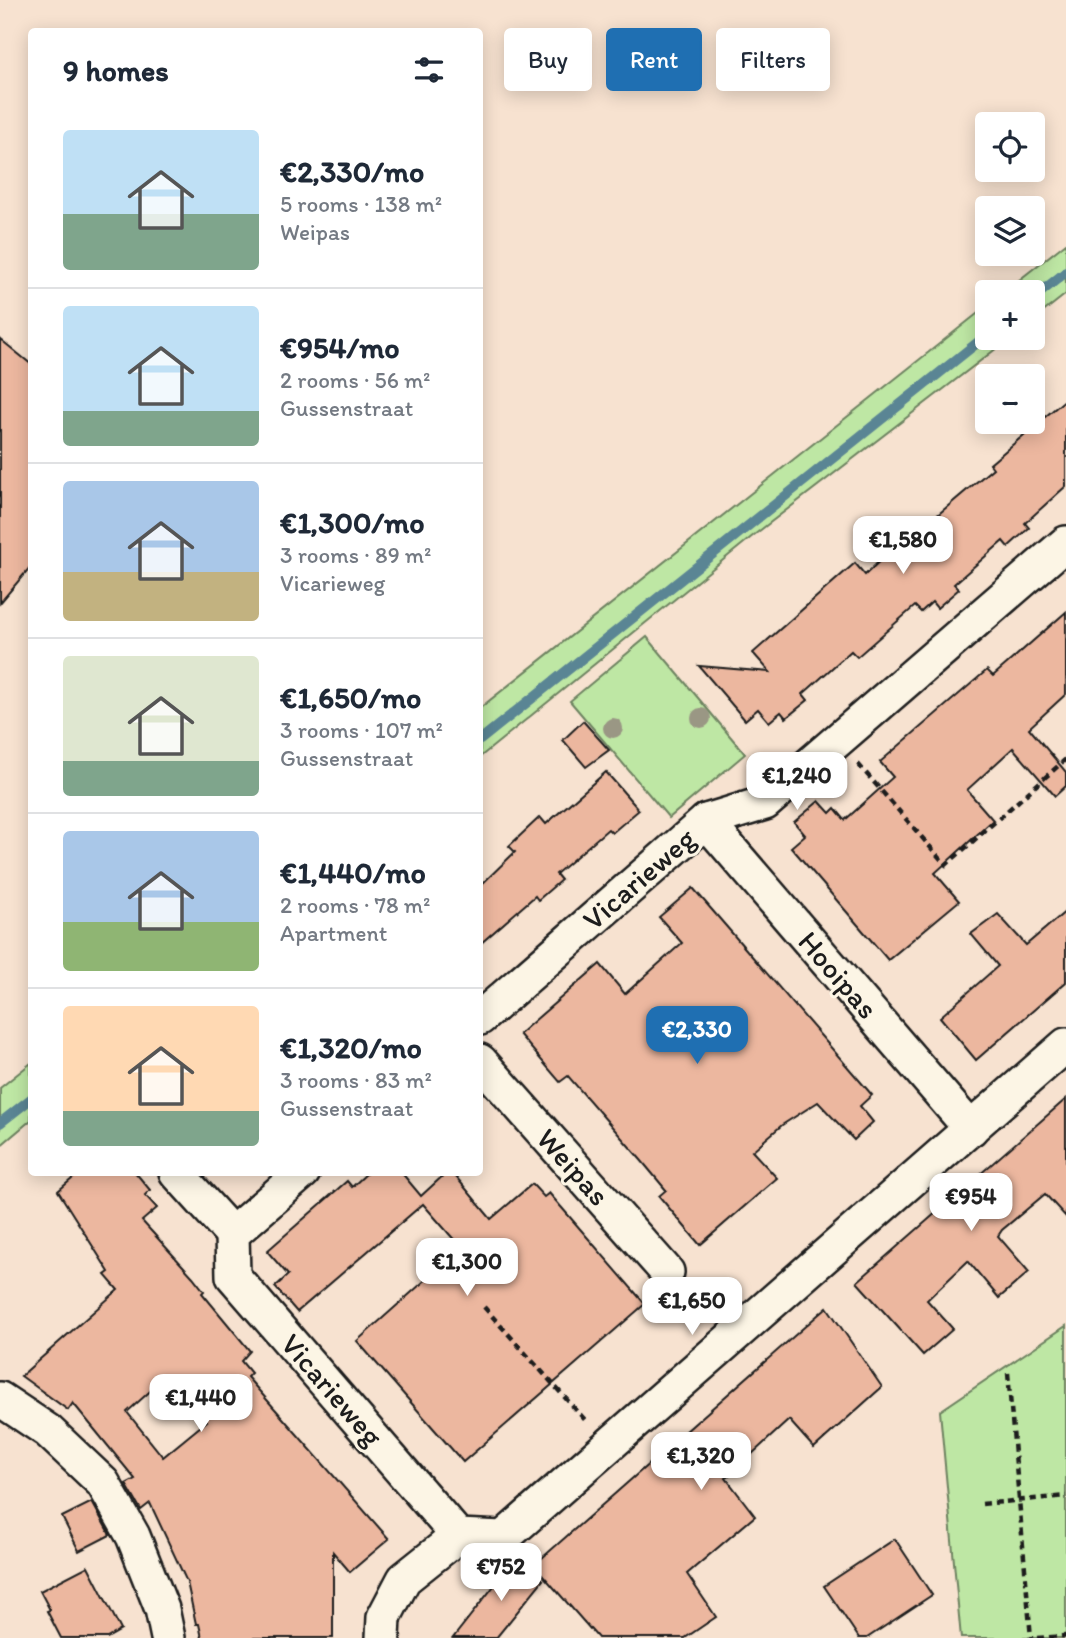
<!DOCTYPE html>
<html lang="en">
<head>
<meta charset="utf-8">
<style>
	body { margin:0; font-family:Itim,sans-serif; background:#f6f6f7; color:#1f2937; height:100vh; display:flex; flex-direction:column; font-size:26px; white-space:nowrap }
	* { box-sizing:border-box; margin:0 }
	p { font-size:23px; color:#747a83 }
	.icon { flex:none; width:38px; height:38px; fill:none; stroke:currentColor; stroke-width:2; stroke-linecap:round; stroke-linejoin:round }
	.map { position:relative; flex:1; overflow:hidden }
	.side { position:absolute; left:28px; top:28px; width:455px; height:1148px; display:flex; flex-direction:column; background:#fff; border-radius:7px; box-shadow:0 4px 18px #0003 }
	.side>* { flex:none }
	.guide { position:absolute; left:504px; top:28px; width:457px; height:63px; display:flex; gap:14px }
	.fabs { position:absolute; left:975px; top:112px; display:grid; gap:14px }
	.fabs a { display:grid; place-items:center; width:70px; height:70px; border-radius:7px; background:#fff; box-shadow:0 4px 18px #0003; font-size:35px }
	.price { position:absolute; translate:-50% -60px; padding:0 16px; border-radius:14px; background:#fff; color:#222; font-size:23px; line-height:46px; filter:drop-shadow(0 2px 4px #0008) }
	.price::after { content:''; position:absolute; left:50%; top:42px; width:21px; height:16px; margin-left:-10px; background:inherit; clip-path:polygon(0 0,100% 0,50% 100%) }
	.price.active { background:#1f6fb2; color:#fff }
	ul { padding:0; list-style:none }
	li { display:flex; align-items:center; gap:21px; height:175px; padding:0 35px }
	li+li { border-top:2px solid #e0e1e3 }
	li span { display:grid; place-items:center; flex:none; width:196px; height:140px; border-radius:7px; color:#555 }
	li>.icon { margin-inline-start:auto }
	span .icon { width:84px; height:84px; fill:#fffc; stroke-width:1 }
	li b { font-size:30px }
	h2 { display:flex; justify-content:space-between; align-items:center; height:84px; padding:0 35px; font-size:30px }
	.pill { padding:0 24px; border-radius:7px; background:#fff; box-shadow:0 4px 18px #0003; font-size:24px; line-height:63px }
	.pill.active { background:#1f6fb2; color:#fff }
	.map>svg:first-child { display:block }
	.green { fill:#bee7a4; stroke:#6d8260; stroke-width:2 }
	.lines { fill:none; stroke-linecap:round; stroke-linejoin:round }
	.stream { stroke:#5a8594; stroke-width:10 }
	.building { fill:#ecb79f; stroke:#1c1c1c; stroke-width:2; fill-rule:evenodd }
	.minor-casing { stroke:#1c1c1c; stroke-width:38 }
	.path { stroke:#1c1c1c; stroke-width:4.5; stroke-dasharray:7 5; stroke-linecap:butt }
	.minor { stroke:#fcf5e5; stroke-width:33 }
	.tree { fill:#9a9784 }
	.labels { text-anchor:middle; stroke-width:6; stroke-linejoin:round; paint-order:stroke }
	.street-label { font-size:30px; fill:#1c1c1c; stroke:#fcf5e5 }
</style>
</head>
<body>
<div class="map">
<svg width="1066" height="1638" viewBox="0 0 1066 1638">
	<rect width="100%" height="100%" fill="#f7e2d0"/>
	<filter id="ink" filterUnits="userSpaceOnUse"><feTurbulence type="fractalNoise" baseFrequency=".0143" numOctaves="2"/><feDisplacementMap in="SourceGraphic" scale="14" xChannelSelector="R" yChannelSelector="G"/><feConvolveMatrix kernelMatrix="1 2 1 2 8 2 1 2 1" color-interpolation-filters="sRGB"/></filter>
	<g filter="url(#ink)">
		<!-- green -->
		<g class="green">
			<path d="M1066 243V294L1033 320 1032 292H1004Z"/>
			<path d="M987 306V338H1010L754 535 480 757V708Z"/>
			<path d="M647 637 745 754 669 818 570 701Z"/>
			<path d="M31 1063V1120L0 1146V1088Z"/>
			<path d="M1066 1326V1638H961L940 1411Z"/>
		</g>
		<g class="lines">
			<!-- stream -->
			<g class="stream">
				<path d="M1032 299 1066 272"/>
				<path d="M480 740 987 335"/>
				<path d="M0 1123 32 1098"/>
			</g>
		</g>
		<!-- building -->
		<g class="building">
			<path d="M0 339 32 365V565L0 603Z"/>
			<path d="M1066 399V486L1025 523 1029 528 1008 547 1003 541 954 584 959 589 937 608 932 602 921 612 915 606 857 657 851 651 803 694 808 700 786 718 781 712 769 722 758 709 745 720 699 666 770 672 753 653 855 563 865 575 887 554 889 556 993 468 990 464Z"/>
			<path d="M1066 612V694L1029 728 1066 772V786L1055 796 1013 748 967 790 993 820 935 873 959 901 888 960 791 847 805 835 794 822 819 801 830 813 835 808 845 820 893 777 880 762 987 670 993 676Z"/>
			<path d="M583 721 609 750 586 767 563 740Z"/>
			<path d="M606 772 639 810 612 833 608 829 556 874 561 880 538 900 535 896 480 944V886L515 852 509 846 540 817 546 824Z"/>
			<path d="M693 888 872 1095 860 1106 873 1122 854 1140 818 1102 782 1125 752 1151 777 1178 700 1245 659 1196 666 1190 641 1160 568 1076 560 1082 519 1034 600 964 625 994 682 943 659 917Z"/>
			<path d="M1066 911V982L976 1060 940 1017 998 966 971 934 998 914 1026 945Z"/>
			<path d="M1066 1099V1217L1045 1194 1002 1230 998 1236 1029 1272 999 1298 968 1261 927 1300 953 1329 923 1355 857 1282Z"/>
			<path d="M80 1172H135L150 1190 145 1195 157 1208 142 1221 193 1277 204 1291 202 1293 250 1351 241 1361 251 1373 247 1377 389 1539 350 1572 333 1552V1638H202L199 1624H196L187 1582 150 1503 141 1510 126 1484 135 1479 73 1403 68 1410 21 1376 118 1290 105 1275 109 1272 58 1191ZM166 1377 207 1421 163 1457 127 1412Z"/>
			<path d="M368 1172H401L421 1196 447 1172H452L491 1219 532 1184 544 1197 549 1193 645 1304 463 1462 357 1341 430 1276 425 1271 457 1243 423 1204 297 1312 275 1287 288 1275 267 1251 347 1181 352 1187Z"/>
			<path d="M827 1307 882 1387 814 1448 789 1420 726 1478 755 1516 687 1574 716 1617 685 1638H598L534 1565Z"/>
			<path d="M92 1502 110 1535 79 1551 62 1517Z"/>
			<path d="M895 1539 932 1595 867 1638H859L824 1586Z"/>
			<path d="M516 1558 543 1580 496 1638H453Z"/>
			<path d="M88 1566 121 1630 107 1638H61L47 1611 50 1610 40 1591Z"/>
		</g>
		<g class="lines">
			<!-- minor casing -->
			<g class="minor-casing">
				<g id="minor">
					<path d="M706 821 971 1129"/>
					<path d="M480 1018 706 821 765 803 1066 543"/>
					<path d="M480 1061 667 1272"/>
					<path d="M176 1172 232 1234"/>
					<path d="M303 1172 232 1234 233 1276 458 1536"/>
					<path d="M0 1399 48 1431 103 1483 133 1536 162 1609 168 1638"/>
					<path d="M383 1638 384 1617 404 1579 458 1536 503 1538 1066 1045"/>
				</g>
			</g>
			<!-- path -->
			<g class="path">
				<path d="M858 764 946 865 1066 759"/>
				<path d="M698 1281 720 1305"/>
				<path d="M484 1307 586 1421"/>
				<path d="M1008 1373 1031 1638"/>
				<path d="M982 1504 1066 1496"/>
				<path d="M1037 1638 1066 1636"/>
			</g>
			<!-- minor -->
			<use href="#minor" class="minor"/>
		</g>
		<!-- trees -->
		<g class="tree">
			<circle cx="701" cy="718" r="10"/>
			<circle cx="613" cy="728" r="10"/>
		</g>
	</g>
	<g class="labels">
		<!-- street labels -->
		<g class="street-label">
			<text transform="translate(639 879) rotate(-41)" y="10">Vicarieweg</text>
			<text transform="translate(838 975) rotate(49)" y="10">Hooipas</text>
			<text transform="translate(573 1167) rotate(48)" y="10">Weipas</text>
			<text transform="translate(332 1390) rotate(49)" y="10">Vicarieweg</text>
		</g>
	</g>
</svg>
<div class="fabs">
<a><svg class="icon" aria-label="locate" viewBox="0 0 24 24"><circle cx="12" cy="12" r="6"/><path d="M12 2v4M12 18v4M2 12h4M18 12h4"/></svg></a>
<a><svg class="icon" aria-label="layers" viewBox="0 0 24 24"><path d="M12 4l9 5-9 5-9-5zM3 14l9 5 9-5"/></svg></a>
<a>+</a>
<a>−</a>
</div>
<b class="price" style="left:903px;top:576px">€1,580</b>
<b class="price" style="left:797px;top:812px">€1,240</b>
<b class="price active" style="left:697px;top:1066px">€2,330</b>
<b class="price" style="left:971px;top:1233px">€954</b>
<b class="price" style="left:467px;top:1298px">€1,300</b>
<b class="price" style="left:692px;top:1337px">€1,650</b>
<b class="price" style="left:201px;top:1434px">€1,440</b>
<b class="price" style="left:701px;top:1492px">€1,320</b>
<b class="price" style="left:501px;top:1603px">€752</b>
<div class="guide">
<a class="pill">Buy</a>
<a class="pill active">Rent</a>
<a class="pill">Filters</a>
</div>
<section class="side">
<h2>9 homes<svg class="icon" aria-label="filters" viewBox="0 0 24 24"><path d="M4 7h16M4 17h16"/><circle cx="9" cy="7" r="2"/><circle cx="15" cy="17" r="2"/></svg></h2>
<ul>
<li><span style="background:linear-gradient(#bfe0f5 60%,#7fa58c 0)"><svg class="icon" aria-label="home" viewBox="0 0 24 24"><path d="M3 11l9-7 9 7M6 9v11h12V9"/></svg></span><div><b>€2,330/mo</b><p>5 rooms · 138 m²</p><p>Weipas</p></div></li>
<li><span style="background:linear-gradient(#bfe0f5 75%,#7fa58c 0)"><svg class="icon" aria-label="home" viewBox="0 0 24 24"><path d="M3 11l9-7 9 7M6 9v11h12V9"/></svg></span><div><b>€954/mo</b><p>2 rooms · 56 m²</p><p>Gussenstraat</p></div></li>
<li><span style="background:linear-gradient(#a9c7e8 65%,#c2b280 0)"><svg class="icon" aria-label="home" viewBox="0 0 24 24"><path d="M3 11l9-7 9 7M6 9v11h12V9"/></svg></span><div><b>€1,300/mo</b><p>3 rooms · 89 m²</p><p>Vicarieweg</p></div></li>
<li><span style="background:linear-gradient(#dfe7d0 75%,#7fa58c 0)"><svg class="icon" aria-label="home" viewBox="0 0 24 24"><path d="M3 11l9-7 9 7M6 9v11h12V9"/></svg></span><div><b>€1,650/mo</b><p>3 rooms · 107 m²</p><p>Gussenstraat</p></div></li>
<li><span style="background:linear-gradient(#a9c7e8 65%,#8fb573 0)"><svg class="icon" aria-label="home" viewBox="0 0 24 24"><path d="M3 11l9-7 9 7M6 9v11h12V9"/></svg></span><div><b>€1,440/mo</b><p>2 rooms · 78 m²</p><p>Apartment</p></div></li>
<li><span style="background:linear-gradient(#ffd9b3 75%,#7fa58c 0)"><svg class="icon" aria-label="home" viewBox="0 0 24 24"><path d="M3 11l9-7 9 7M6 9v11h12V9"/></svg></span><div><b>€1,320/mo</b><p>3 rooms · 83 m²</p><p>Gussenstraat</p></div></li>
</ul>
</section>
</div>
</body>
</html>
